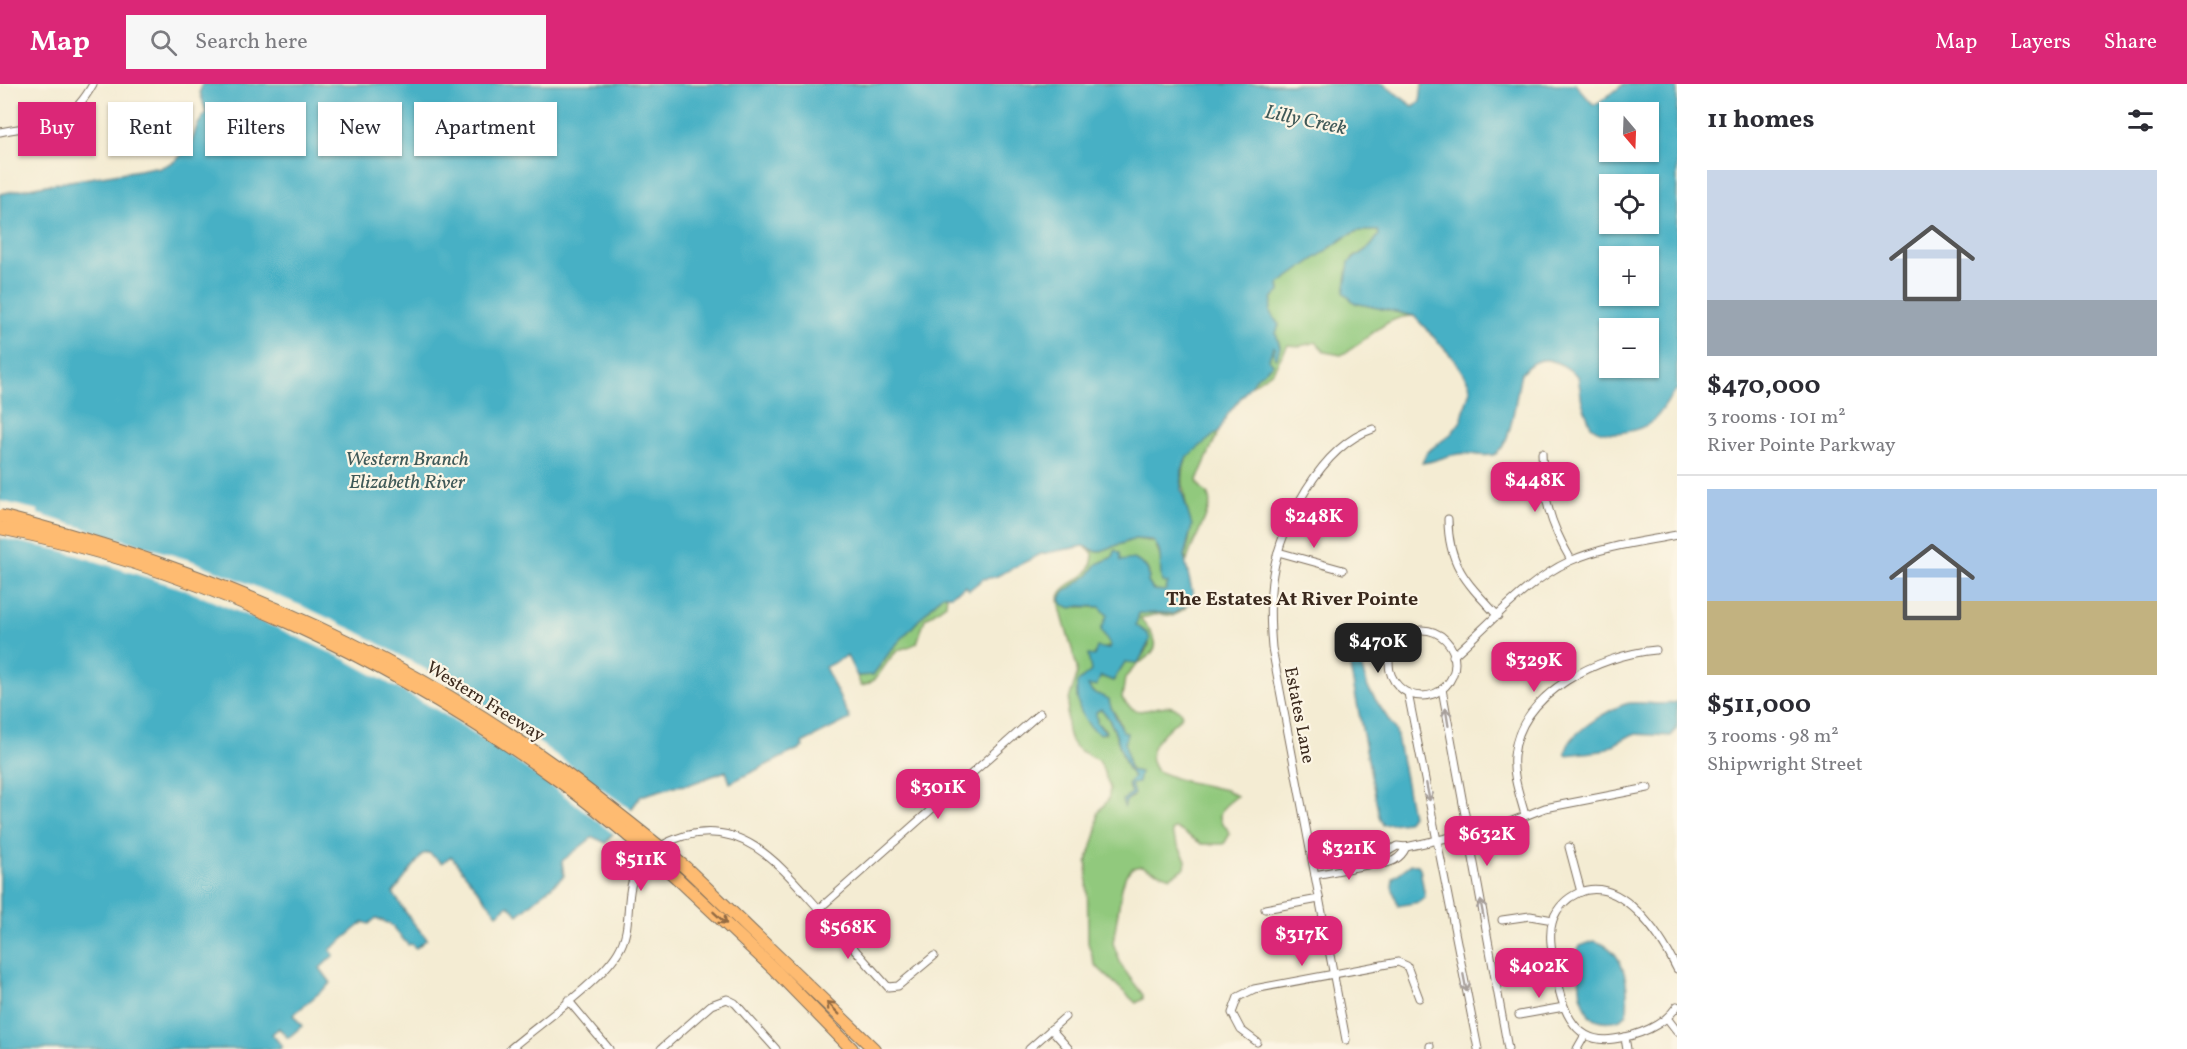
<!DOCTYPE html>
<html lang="en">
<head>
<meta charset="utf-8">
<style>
	body { margin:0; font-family:Vollkorn,serif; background:#f7f7f7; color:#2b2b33; height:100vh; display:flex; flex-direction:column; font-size:22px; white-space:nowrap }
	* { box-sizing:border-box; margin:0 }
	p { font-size:20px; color:#7c7c81 }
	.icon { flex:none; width:33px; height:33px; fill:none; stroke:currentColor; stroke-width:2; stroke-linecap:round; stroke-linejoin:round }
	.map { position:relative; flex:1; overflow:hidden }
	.details { display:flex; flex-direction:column; background:#fff; width:510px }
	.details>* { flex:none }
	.hud { position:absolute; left:18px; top:18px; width:570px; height:54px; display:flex; gap:12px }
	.needle { width:39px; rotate:161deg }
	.tools { position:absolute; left:1599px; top:18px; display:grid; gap:12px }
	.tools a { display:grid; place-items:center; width:60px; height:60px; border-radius:0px; background:#fff; box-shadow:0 2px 4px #0004; font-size:30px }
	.price { position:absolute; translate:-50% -51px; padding:0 14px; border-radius:12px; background:#db2777; color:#fff; font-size:20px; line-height:39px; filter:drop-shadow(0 2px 3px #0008) }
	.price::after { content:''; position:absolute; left:50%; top:36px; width:18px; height:14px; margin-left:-9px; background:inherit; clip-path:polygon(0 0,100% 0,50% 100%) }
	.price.active { background:#222; color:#fff }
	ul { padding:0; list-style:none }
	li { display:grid; align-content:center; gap:12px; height:318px; padding:0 30px }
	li+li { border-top:2px solid #e1e1e2 }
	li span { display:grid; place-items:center; height:186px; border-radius:0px; color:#555 }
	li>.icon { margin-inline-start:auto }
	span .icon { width:108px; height:108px; fill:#fffc; stroke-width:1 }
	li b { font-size:26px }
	h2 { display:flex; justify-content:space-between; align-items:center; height:72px; padding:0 30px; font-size:26px }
	.tag { padding:0 21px; border-radius:0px; background:#fff; box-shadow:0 2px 4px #0004; font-size:21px; line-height:54px }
	.tag.active { background:#db2777; color:#fff }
	header { display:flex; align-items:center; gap:36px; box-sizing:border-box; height:84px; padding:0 30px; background:#db2777; color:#fff }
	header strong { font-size:28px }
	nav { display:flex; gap:33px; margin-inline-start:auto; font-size:21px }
	.search { width:420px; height:54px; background:#f7f7f7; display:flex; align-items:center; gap:15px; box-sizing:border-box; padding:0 21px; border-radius:0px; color:#7c7c81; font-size:22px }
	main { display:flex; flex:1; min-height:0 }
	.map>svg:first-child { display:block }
	.green { fill:#91c97d; stroke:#667a4e; stroke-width:1.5 }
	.water { fill:#46b0c5; stroke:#406d72; stroke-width:1.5; fill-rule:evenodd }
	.pier { fill:#f4ecd3 }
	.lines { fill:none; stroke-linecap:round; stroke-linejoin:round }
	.minor-casing { stroke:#7c6e5d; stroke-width:9 }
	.motorway-casing { stroke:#7c6e5d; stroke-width:14 }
	.minor { stroke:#fff; stroke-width:7 }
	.motorway { stroke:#febb71; stroke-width:12 }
	.motorway-bridge-casing { stroke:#7c6e5d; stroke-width:14; stroke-linecap:butt }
	.motorway-bridge { stroke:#febb71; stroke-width:12 }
	.oneway { stroke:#a79f9a }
	.oneway2 { stroke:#936b43 }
	.labels { text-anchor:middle; stroke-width:4.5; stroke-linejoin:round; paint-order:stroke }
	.street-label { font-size:18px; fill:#3b2a1e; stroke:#fcf5e5 }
	.water-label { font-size:20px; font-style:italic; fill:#3f5958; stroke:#fcf5e5 }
	.neighbourhood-label { font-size:20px; font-weight:bold; fill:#3b2a1e; stroke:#fcf5e5 }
</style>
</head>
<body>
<header>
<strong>Map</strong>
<div class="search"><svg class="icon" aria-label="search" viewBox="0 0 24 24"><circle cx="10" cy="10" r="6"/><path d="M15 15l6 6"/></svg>Search here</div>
<nav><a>Map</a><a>Layers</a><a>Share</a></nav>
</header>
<main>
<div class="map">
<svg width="1677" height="965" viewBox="0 0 1677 965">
	<rect width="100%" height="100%" fill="#fcf5e5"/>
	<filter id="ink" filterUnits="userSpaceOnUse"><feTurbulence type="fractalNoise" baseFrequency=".0167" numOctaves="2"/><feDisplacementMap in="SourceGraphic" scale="12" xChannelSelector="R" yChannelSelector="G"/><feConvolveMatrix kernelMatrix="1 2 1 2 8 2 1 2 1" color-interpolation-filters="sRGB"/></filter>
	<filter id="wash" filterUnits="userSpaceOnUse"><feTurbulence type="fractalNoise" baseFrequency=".008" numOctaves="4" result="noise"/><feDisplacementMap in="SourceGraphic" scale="24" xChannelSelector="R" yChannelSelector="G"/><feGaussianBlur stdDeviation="1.35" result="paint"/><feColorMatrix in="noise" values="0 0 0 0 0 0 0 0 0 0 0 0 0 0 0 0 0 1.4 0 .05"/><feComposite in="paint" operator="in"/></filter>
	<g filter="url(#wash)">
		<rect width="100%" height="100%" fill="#f4ecd3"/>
		<!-- green -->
		<g class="green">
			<path d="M1359 147H1378L1379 151 1371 162 1352 175 1355 219 1414 232C1384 231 1366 259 1341 271L1325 268 1316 258 1300 262 1288 261 1273 287 1251 302 1257 292 1273 280 1269 276 1272 262 1276 264 1280 263 1276 249 1279 241 1270 228 1273 213 1280 206 1279 200 1347 152Z"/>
			<path d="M1219 347 1197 396C1199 405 1207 407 1210 415 1212 426 1190 462 1187 477L1184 472C1202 439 1172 407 1187 374 1192 363 1210 355 1219 347Z"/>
			<path d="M1135 455 1155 458 1169 499 1165 507 1153 506 1148 498C1153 479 1137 476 1121 477L1115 467 1113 473 1097 480 1089 491 1063 509V521L1067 523H1100L1107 531 1103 550 1111 562 1097 567 1091 587 1077 601C1076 622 1083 644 1105 650V645L1097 639 1096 628 1101 625C1120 644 1119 679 1134 693L1128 703 1131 709 1123 716 1125 718 1133 712 1131 700 1140 688 1130 686 1124 659 1127 649 1123 648C1121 638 1111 621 1103 614 1097 608 1091 609 1088 602L1096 599 1101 592 1113 597 1125 578 1139 577 1149 561 1148 550 1136 541 1139 529C1150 530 1161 525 1171 530L1187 523 1173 532 1160 530 1140 534C1173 572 1146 566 1125 594L1122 614C1140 643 1159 611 1180 627L1182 631 1180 634C1165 648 1140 665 1157 687L1180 696 1226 706 1237 712C1231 718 1216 725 1221 737 1223 741 1228 744 1230 750L1224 760H1202L1176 744 1172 746V750L1186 776 1185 784 1170 793 1141 782 1132 784 1126 791 1122 803 1113 859 1122 883 1143 911V915L1136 919 1095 881 1088 859 1087 778 1097 746 1098 729 1108 716 1110 704 1100 678C1091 670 1077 669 1071 657 1064 640 1067 619 1073 603 1075 596 1078 593 1077 585 1075 569 1055 519 1060 510 1068 494 1093 498 1093 469L1086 464 1098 468Z"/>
			<path d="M947 510 946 520 925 535 917 559C911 563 905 563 899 566 884 575 881 599 861 602L857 592 873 591 892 565 942 511Z"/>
		</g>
		<!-- water -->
		<g class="water">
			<path d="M202 0H1383L1413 22 1420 18 1422 0H1575L1593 20H1597L1624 0H1677V305C1668 315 1663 327 1654 336 1640 348 1606 355 1591 342L1582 318 1578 292C1558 276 1539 266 1521 290 1516 307 1512 368 1492 371 1481 373 1469 368 1459 370 1446 371 1435 378 1422 379L1427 368 1451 350 1461 337 1470 306 1469 299 1454 275 1414 232 1355 219 1344 209 1349 178 1371 162 1379 151 1378 147H1358L1347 152 1279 200 1280 208 1273 213 1270 228 1279 241 1276 249 1280 263 1277 273 1275 274 1273 268 1275 264 1273 262 1269 276 1273 280 1257 293 1228 330 1219 347 1187 373 1182 386 1181 405 1192 442 1184 472 1193 511 1191 519 1173 530C1162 527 1152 530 1139 529L1136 541 1148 550 1150 556 1138 579 1125 578 1113 597 1101 592 1096 602H1088L1092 608 1109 615C1110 629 1120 636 1123 648L1127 649 1125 659 1130 686 1140 688 1138 699 1131 700 1134 710 1126 717 1124 724 1123 716 1131 709 1128 699 1134 693C1120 680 1120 643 1101 625L1096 628 1097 639 1106 648 1101 650C1082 641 1075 618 1077 599L1091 587 1088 571 1094 572 1097 563 1108 565 1111 562 1101 546 1107 531 1100 523 1077 522 1072 524 1063 521 1060 515 1063 509 1089 491 1097 480 1113 473 1115 466 1120 469 1121 477 1134 475C1146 482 1151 485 1148 498L1153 506 1165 507 1168 499 1162 498C1158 485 1165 467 1152 456L1135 455 1098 468 1084 462 1041 470 995 493 983 495 969 506 966 502 951 511H942L892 565 873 591 857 592 847 572 825 583 850 635 802 659 803 663 730 699 726 687 688 701 675 702 641 712 606 759 593 753 562 777 564 792 518 831 509 821 497 830 451 772 442 779 429 769 423 770 393 809 411 836 427 855 416 864 411 860 408 861 390 840 376 834 369 840 364 838 330 866 334 871 320 884 331 899 293 931 302 942 288 954 279 944 272 950 282 962 280 965H0V110C51 98 103 93 155 83L158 85 175 77 190 63 197 42 206 28 200 8ZM1610 28H1648V68H1610ZM1610 100H1648V140H1610ZM1610 172H1648V212H1610ZM1610 244H1648V284H1610Z"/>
			<path d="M1359 575 1368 604 1396 647 1412 731 1407 738 1383 741 1379 732 1350 583 1352 576Z"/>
			<path d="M1677 618V644L1671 652 1633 650 1602 667 1566 671C1563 652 1612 622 1630 619 1645 617 1659 623 1677 618Z"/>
			<path d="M1411 780 1418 781 1420 784 1425 813 1419 818 1398 822 1392 803 1393 794Z"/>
			<path d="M1594 857C1626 865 1629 901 1627 930 1618 940 1601 939 1589 932L1581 911 1576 868 1580 862Z"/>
		</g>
		<!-- pier -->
		<path class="pier" d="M0 417 38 426V430L193 477 305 523 358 548 452 600 508 636 634 728 616 752 572 717 493 661 437 626 344 575 275 543 183 505 63 467 0 454Z"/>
	</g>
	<g filter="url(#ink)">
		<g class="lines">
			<!-- minor casing -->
			<g class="minor-casing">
				<g id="minor">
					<path d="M0 48C46 39 68 45 93 0"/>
					<path d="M1542 369C1543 413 1549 438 1571 476"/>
					<path d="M1448 435C1448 482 1468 500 1498 532"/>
					<path d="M1278 468 1343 486"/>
					<circle cx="1422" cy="579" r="33"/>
					<path d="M1453 572C1490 540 1526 497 1570 477 1604 462 1641 458 1677 451"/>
					<path d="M1442 605 1508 965"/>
					<path d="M1408 609 1478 965"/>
					<path d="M1525 731C1520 712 1512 691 1514 672 1520 608 1600 571 1656 566"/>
					<path d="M1569 763 1581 808"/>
					<path d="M1377 779 1380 772 1397 762 1406 763 1497 743 1545 724 1648 704"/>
					<path d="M1315 791 1377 779C1389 781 1401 775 1406 763"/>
					<path d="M819 825 1040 629"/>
					<path d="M1265 825 1319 815"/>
					<path d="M1502 836 1530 832 1553 836"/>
					<path d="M1677 885C1661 852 1621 790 1578 809 1567 814 1558 823 1553 835 1548 851 1552 868 1555 885 1560 918 1571 962 1614 955 1637 952 1664 942 1677 922"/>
					<path d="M568 916 609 965"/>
					<path d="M1519 931 1564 923"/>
					<path d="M1667 934 1677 947"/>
					<path d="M1051 945 1069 965"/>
					<path d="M1625 953 1627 965"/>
					<path d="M1346 956 1272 564C1270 540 1269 514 1273 490 1281 440 1321 362 1373 345"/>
					<path d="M1257 958 1241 946 1232 929 1238 913 1254 905 1398 878 1407 882 1419 914"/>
					<path d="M1430 962V965"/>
					<path d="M510 965C539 940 600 898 618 868 636 839 620 807 642 778 653 764 668 757 684 752 746 735 782 784 819 825 842 851 865 877 888 903L898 902 934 872"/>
					<path d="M661 965 711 921 727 915 735 919 776 965"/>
					<path d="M1029 965 1065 933"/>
					<path d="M1577 965 1585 951"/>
				</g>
			</g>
			<!-- motorway casing -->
			<g class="motorway-casing">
				<g id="motorway">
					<path d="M686 784 874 965"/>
					<path d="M677 794 775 886 852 965"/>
				</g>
			</g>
			<!-- minor -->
			<use href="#minor" class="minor"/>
			<!-- motorway -->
			<use href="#motorway" class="motorway"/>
			<!-- motorway-bridge casing -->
			<g class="motorway-bridge-casing">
				<g id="motorway-bridge">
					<path d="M0 432C199 482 391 563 558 684 602 716 644 750 686 784"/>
					<path d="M0 444C198 483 396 578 558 696 600 726 639 760 677 794"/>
				</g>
			</g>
			<!-- motorway-bridge -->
			<use href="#motorway-bridge" class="motorway-bridge"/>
		</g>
		<!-- one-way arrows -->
		<defs><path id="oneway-shaft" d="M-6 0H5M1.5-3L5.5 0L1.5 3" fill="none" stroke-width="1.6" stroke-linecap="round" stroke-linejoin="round" transform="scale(1.5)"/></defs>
		<g class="oneway">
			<use href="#oneway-shaft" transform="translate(1447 633) rotate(-99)"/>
			<use href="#oneway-shaft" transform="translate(1428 708) rotate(79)"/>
			<use href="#oneway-shaft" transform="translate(1482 825) rotate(-101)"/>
			<use href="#oneway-shaft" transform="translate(1465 899) rotate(79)"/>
		</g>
		<g class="oneway2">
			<use href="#oneway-shaft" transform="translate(720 834) rotate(43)"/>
			<use href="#oneway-shaft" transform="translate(833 924) rotate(-135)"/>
		</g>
	</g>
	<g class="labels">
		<!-- street labels -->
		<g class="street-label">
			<text transform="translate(486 617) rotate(32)" y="6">Western Freeway</text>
			<text transform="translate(1300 631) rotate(79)" y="6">Estates Lane</text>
		</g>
		<!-- water labels -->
		<g class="water-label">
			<text transform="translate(1306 35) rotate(12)" y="7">Lilly Creek</text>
			<text x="407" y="381">Western Branch<tspan x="407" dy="23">Elizabeth River</tspan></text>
		</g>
		<!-- neighbourhood labels -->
		<g class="neighbourhood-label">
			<text x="1292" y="521">The Estates At River Pointe</text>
		</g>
	</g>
</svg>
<div class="tools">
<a><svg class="needle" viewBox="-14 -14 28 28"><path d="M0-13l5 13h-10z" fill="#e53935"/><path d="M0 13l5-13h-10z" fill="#7c7c81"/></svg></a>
<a><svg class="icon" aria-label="locate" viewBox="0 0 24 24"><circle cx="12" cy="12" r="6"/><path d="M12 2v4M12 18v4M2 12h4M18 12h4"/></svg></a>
<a>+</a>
<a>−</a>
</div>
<b class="price" style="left:1535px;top:429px">$448K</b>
<b class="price" style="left:1314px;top:465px">$248K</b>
<b class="price active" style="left:1378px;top:590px">$470K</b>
<b class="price" style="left:1534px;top:609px">$329K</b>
<b class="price" style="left:938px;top:736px">$301K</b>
<b class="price" style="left:1487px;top:783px">$632K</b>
<b class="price" style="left:1349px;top:797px">$321K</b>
<b class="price" style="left:641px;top:808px">$511K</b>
<b class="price" style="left:848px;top:876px">$568K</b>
<b class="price" style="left:1302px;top:883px">$317K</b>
<b class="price" style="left:1539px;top:915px">$402K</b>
<div class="hud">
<a class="tag active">Buy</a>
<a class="tag">Rent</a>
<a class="tag">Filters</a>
<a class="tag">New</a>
<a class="tag">Apartment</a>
</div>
</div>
<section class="details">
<h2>11 homes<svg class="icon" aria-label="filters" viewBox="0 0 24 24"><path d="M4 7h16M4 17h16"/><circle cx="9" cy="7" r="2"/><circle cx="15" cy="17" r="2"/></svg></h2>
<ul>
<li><span style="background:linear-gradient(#c9d6e8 70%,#9aa5b1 0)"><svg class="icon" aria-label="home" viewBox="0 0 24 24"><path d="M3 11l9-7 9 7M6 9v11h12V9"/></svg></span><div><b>$470,000</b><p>3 rooms · 101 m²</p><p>River Pointe Parkway</p></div></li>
<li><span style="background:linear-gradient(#a9c7e8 60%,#c2b280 0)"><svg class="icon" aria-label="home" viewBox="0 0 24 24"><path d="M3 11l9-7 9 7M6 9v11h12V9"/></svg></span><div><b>$511,000</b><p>3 rooms · 98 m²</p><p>Shipwright Street</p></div></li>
</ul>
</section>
</main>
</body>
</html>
